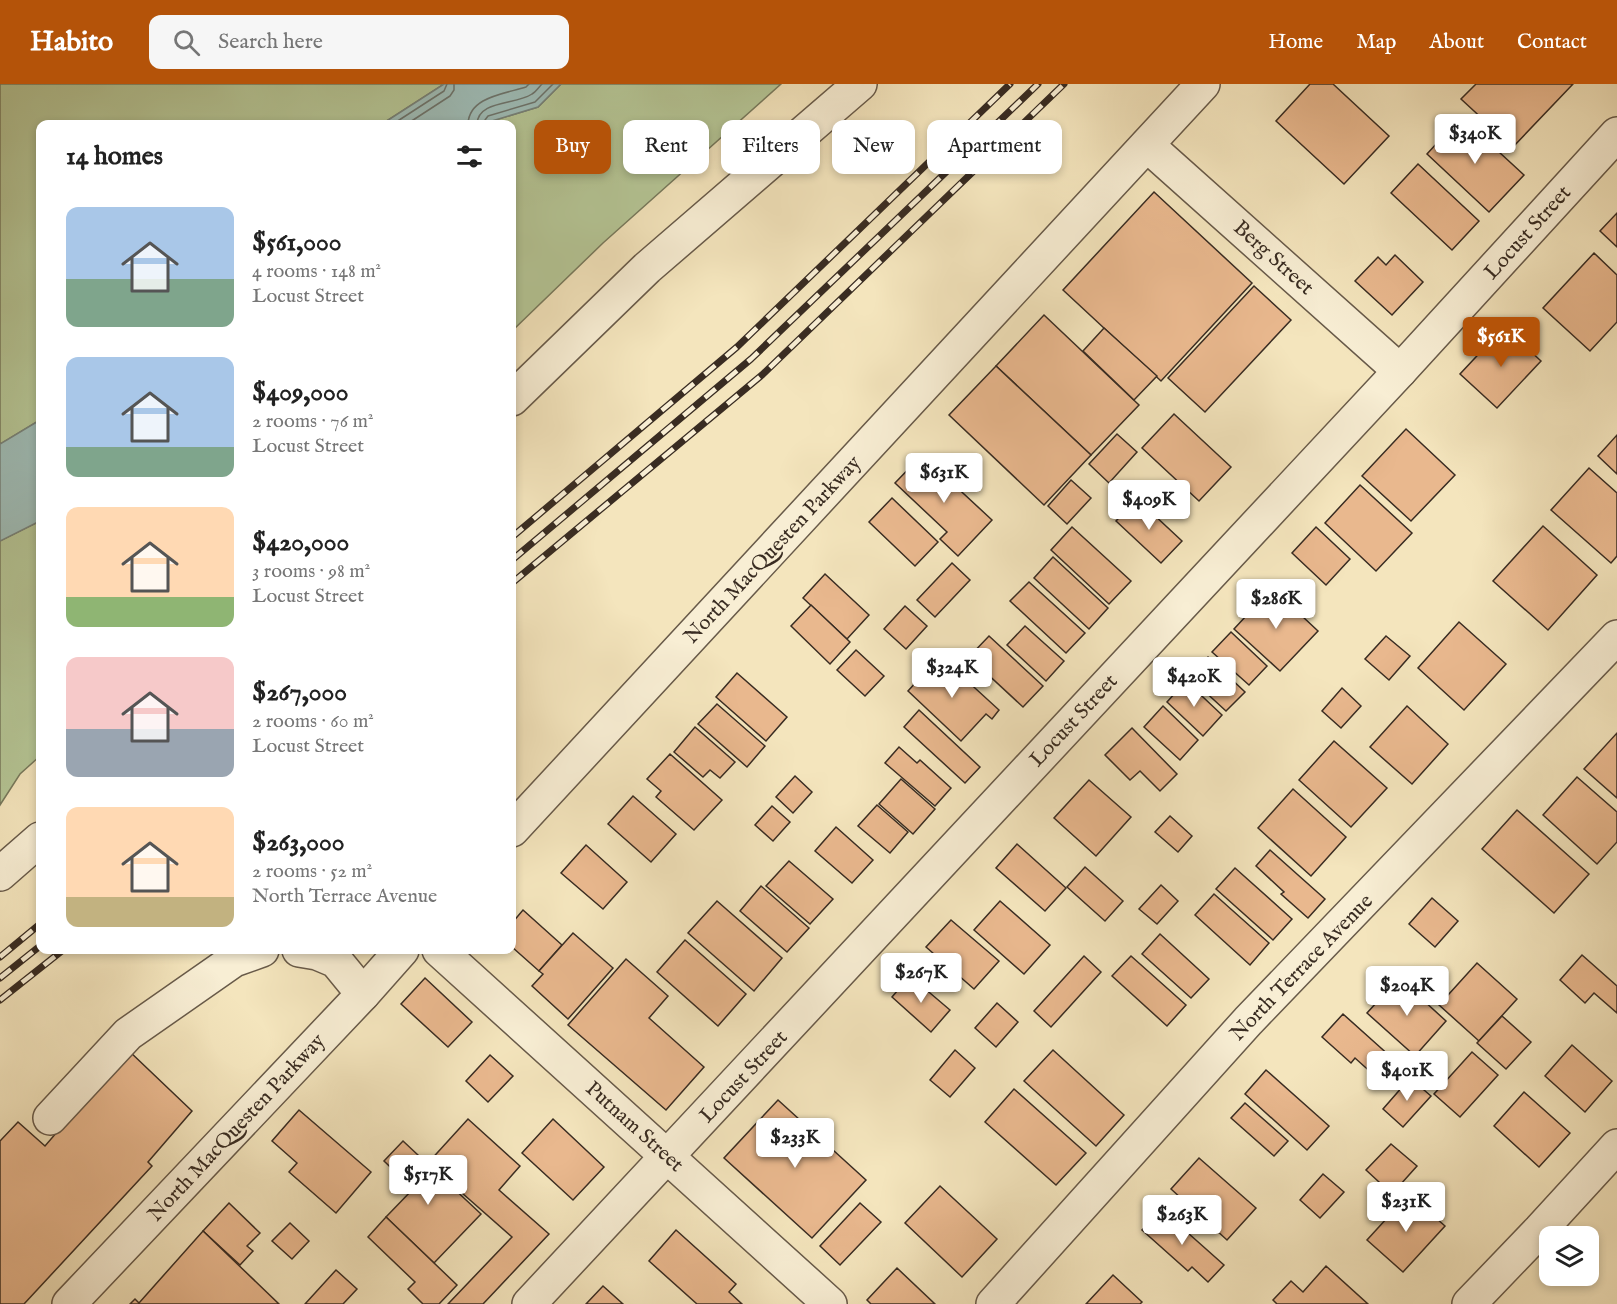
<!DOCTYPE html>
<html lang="en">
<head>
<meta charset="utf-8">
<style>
	body { margin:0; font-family:"IM FELL English",serif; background:#f6f6f6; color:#222; height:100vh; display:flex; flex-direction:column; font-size:22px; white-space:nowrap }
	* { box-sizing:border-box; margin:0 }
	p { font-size:20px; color:#767676 }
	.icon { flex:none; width:33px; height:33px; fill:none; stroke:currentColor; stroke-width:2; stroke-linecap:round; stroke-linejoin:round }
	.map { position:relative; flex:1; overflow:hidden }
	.panel { position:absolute; left:36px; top:36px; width:480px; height:834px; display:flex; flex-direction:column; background:#fff; border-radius:12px; box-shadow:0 3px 9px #0003 }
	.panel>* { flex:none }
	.top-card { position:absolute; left:534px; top:36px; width:570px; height:54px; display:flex; gap:12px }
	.fabs { position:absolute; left:1539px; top:1142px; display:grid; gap:12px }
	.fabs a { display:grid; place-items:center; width:60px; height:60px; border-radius:12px; background:#fff; box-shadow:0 3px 9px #0003; font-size:30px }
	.price { position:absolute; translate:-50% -51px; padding:0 14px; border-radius:6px; background:#fff; color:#222; font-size:20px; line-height:39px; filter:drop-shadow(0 2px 3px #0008) }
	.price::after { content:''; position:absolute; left:50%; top:36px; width:18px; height:14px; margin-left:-9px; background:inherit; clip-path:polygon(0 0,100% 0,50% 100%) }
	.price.current { background:#b45309; color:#fff }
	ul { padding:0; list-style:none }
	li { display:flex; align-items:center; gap:18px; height:150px; padding:0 30px }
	li span { display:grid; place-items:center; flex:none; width:168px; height:120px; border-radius:12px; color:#555 }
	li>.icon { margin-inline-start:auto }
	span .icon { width:72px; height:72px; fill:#fffc; stroke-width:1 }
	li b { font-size:26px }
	h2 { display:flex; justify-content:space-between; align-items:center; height:72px; padding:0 30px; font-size:26px }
	.tag { padding:0 21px; border-radius:12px; background:#fff; box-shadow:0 3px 9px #0003; font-size:21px; line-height:54px }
	.tag.current { background:#b45309; color:#fff }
	header { display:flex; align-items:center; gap:36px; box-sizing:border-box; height:84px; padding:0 30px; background:#b45309; color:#fff }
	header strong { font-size:28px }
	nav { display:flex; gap:33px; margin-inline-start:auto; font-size:21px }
	.search { width:420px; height:54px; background:#f6f6f6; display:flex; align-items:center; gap:15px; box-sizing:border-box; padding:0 21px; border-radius:12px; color:#767676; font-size:22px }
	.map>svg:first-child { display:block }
	.green { fill:#b5c696; stroke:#77795c; stroke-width:1.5 }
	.water { fill:#9ebdb8; stroke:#76837c; stroke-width:1.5 }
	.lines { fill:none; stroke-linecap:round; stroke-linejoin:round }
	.shore { stroke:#6c746d; stroke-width:1.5 }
	.building { fill:#e9b88e; stroke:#392c22; stroke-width:1.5 }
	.minor-casing { stroke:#685a49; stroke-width:36 }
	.minor { stroke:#f8eed4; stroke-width:33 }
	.rail-casing { stroke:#392c22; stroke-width:7 }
	.rail { stroke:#f8eed4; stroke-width:4.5; stroke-dasharray:14; stroke-linecap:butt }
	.labels { text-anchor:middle; stroke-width:4.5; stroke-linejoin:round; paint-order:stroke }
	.street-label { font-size:21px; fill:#392c22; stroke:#f8eed4 }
</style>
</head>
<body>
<header>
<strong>Habito</strong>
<div class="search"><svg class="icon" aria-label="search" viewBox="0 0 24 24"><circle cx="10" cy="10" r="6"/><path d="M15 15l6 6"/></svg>Search here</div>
<nav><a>Home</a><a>Map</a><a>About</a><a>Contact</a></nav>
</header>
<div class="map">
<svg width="1617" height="1220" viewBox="0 0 1617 1220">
	<rect width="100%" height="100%" fill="#f4e5bd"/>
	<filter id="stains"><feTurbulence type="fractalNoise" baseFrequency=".00333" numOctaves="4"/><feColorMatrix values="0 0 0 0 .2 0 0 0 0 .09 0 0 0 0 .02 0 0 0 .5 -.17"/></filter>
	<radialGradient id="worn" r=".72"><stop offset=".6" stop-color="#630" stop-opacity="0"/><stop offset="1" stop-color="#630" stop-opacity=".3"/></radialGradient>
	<!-- green -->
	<g class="green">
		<path d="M0 0H444L382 40H40V336L0 360Z"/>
		<path d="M561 0H781L603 159 512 247V40H482L538 23Z"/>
		<path d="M40 437V672L20 690 0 721V457Z"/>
	</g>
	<!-- water -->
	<g class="water">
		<path d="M444 0H561L538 23 482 40H382Z"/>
		<path d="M40 336V437L0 457V360Z"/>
	</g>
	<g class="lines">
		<!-- shore -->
		<g class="shore">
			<path d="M393 40 444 7 447 0"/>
			<path d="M407 40 450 12 454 6V0"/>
			<path d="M468 40C469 13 504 10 526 3L529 0"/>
			<path d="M477 40C478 16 516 21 532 10 536 8 539 3 542 0"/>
			<path d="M484 40 485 36 488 32 535 18 553 0"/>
		</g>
	</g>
	<!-- building -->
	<g class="building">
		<path d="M1310 0H1333L1389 52 1344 100 1276 37Z"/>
		<path d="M1476 0H1573L1513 63 1461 15Z"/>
		<path d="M1461 33 1524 91 1489 128 1427 70Z"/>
		<path d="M1418 80 1479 137 1452 166 1391 109Z"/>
		<path d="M1154 108 1252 199 1161 297 1063 206Z"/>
		<path d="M1617 129V163L1600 147Z"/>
		<path d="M1594 169 1617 191V238L1590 267 1543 224Z"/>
		<path d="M1395 171 1423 198 1392 231 1355 197 1378 173 1386 181Z"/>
		<path d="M1254 202 1291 236 1205 328 1168 294Z"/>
		<path d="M1044 231 1139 321 1091 371 996 282Z"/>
		<path d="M1504 243 1541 277 1497 324 1460 290Z"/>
		<path d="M1104 244 1157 292 1134 316 1083 267Z"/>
		<path d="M996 282 1091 371 1044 421 949 331Z"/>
		<path d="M1174 330 1231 383 1199 417 1142 364Z"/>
		<path d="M1406 345 1455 391 1411 437 1362 392Z"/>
		<path d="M1117 350 1137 368 1109 399 1089 380Z"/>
		<path d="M1617 351V390L1598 372Z"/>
		<path d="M922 371 992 436 958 472 940 455 947 448 895 399Z"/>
		<path d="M1589 384 1617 409V472L1611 479 1551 426Z"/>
		<path d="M1071 396 1091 414 1067 440 1048 422Z"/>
		<path d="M1360 401 1412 449 1376 487 1325 439Z"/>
		<path d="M892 414 938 458 915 482 869 438Z"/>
		<path d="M1137 415 1182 457 1161 479 1116 437Z"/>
		<path d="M1543 442 1597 491 1548 546 1493 497Z"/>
		<path d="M1072 443 1131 497 1109 520 1051 466Z"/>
		<path d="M1316 443 1350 475 1326 501 1292 469Z"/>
		<path d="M1053 473 1108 524 1089 545 1034 494Z"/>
		<path d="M952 479 970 496 935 533 917 516Z"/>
		<path d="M825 490 869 531 847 555 803 514Z"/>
		<path d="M1029 498 1085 549 1066 569 1010 517Z"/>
		<path d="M1272 504 1318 547 1280 587 1234 545Z"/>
		<path d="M811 521 850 558 830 580 791 542Z"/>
		<path d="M905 522 927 542 906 565 884 545Z"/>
		<path d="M1459 538 1506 580 1464 626 1418 584Z"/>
		<path d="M1025 542 1064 577 1046 597 1007 561Z"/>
		<path d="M1231 548 1267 582 1249 601 1212 568Z"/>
		<path d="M989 552 1043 602 1023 623 969 573Z"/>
		<path d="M1386 552 1410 572 1389 596 1365 575Z"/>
		<path d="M856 566 884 592 865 612 837 586Z"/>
		<path d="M940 572 999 626 992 635 986 630 961 657 908 607Z"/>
		<path d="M1208 573 1245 608 1226 627 1189 593Z"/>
		<path d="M737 589 787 633 766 657 716 613Z"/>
		<path d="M1186 597 1222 631 1203 652 1167 618Z"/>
		<path d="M1342 604 1361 622 1341 644 1322 627Z"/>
		<path d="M717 620 765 662 747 683 698 640Z"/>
		<path d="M1163 622 1198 656 1180 676 1144 643Z"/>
		<path d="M1407 622 1448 660 1412 700 1370 663Z"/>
		<path d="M919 626 980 683 965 699 904 643Z"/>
		<path d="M695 643 735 678 720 694 710 686 703 693 674 668Z"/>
		<path d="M1132 644 1177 690 1160 707 1140 687 1130 696 1105 671Z"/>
		<path d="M1617 649V714L1584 685Z"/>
		<path d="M1334 657 1387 704 1351 743 1299 696Z"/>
		<path d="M899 663 917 679 920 676 951 704 935 722 885 679Z"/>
		<path d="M670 670 722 716 694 746 656 713 661 707 647 695Z"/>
		<path d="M795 692 812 708 793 729 776 713Z"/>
		<path d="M1577 693 1617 728V758L1597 780 1543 731Z"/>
		<path d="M901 695 935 725 913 750 879 720Z"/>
		<path d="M1089 696 1131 733 1096 772 1054 734Z"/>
		<path d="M1293 705 1346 753 1311 792 1258 744Z"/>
		<path d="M633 712 676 750 651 778 608 740Z"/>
		<path d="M877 721 908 748 890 769 858 742Z"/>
		<path d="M772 722 790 738 773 757 755 741Z"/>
		<path d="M1517 726 1589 790 1554 829 1482 765Z"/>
		<path d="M1170 732 1192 752 1178 768 1155 748Z"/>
		<path d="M836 743 873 776 852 799 815 767Z"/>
		<path d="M1017 760 1066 804 1045 827 996 784Z"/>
		<path d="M586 761 627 798 603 825 561 789Z"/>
		<path d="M1270 766 1325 815 1308 834 1281 810 1284 808 1256 782Z"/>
		<path d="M789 777 833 815 810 840 766 802Z"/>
		<path d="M1085 783 1123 817 1105 837 1067 803Z"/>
		<path d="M1235 784 1292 835 1273 856 1216 805Z"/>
		<path d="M1161 801 1178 817 1157 840 1139 825Z"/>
		<path d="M761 802 809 844 787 868 740 827Z"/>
		<path d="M1214 810 1269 859 1250 881 1195 831Z"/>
		<path d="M1432 814 1458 837 1435 863 1409 840Z"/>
		<path d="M717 817 782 874 754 907 688 849Z"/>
		<path d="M1000 817 1050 861 1024 890 974 846Z"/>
		<path d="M523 826 562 861 539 887 512 863V839Z"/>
		<path d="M951 836 999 877 974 905 926 863Z"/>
		<path d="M573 849 613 884 568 935 532 902 543 890 539 887Z"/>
		<path d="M1160 850 1209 895 1191 914 1142 870Z"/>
		<path d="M685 856 746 910 718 942 657 888Z"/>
		<path d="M1582 871 1617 902V929L1594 909 1585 919 1560 896Z"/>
		<path d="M1084 872 1101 888 1051 943 1034 927Z"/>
		<path d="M1131 872 1186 921 1167 942 1112 892Z"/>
		<path d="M626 875 668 912 649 934 704 983 666 1026 568 941Z"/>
		<path d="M1477 879 1517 915 1479 957 1439 921Z"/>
		<path d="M910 892 950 926 931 948 892 913Z"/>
		<path d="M425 894 472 938 448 963 401 920Z"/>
		<path d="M1399 894 1446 937 1415 972 1367 929Z"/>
		<path d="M997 919 1018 938 996 963 975 944Z"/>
		<path d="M1343 930 1391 973 1375 992 1355 974 1351 979 1322 953Z"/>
		<path d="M1502 932 1531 958 1506 985 1477 959Z"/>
		<path d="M1572 961 1612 997 1585 1028 1545 992Z"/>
		<path d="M128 966 192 1027 148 1078 152 1082 24 1220H0V1057L18 1038 45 1062Z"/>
		<path d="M955 966 975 984 950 1013 930 996Z"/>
		<path d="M1053 966 1124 1031 1096 1062 1024 997Z"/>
		<path d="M1472 968 1498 991 1460 1033 1434 1010Z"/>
		<path d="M490 971 513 992 488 1018 466 997Z"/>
		<path d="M1266 986 1329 1042 1307 1066 1245 1010Z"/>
		<path d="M1410 994 1431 1012 1403 1043 1383 1025Z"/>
		<path d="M1014 1005 1086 1069 1056 1101 985 1038Z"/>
		<path d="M1524 1008 1570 1049 1539 1083 1494 1042Z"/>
		<path d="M778 1016 866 1096 812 1154 724 1074Z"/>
		<path d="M1245 1019 1288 1057 1274 1072 1231 1034Z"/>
		<path d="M299 1026 371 1088 336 1129 289 1088 297 1079 272 1057Z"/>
		<path d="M468 1035 520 1082 499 1106 549 1150 483 1220H448L512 1153 428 1079Z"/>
		<path d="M553 1035 604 1083 573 1116 522 1069Z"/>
		<path d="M403 1057 481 1130 434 1179 386 1133 413 1105 384 1077Z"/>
		<path d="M1391 1060 1417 1082 1392 1110 1366 1086Z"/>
		<path d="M1199 1074 1256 1124 1227 1156 1171 1105Z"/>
		<path d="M1323 1090 1344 1108 1320 1134 1300 1116Z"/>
		<path d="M940 1102 997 1155 962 1193 905 1139Z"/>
		<path d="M1409 1110 1445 1142 1403 1188 1367 1156Z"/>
		<path d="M229 1119 260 1149 247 1162 253 1167 240 1181 203 1147Z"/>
		<path d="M860 1119 881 1138 840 1181 820 1162Z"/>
		<path d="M1161 1125 1224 1181 1208 1198 1192 1183 1188 1187 1142 1146Z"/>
		<path d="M386 1133 457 1201 439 1220H423L408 1205 415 1198 368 1153Z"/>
		<path d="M290 1139 309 1157 292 1175 272 1157Z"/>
		<path d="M676 1146 736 1200 729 1208 742 1220H697L649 1177Z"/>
		<path d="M203 1147 279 1220H130L135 1215 139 1219Z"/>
		<path d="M1326 1182 1368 1220H1277L1273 1216 1291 1197 1303 1208Z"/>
		<path d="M897 1184 935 1220H871L867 1216Z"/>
		<path d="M336 1186 357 1205 343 1220H305Z"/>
		<path d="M1113 1191 1142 1218 1140 1220H1086Z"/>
		<path d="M603 1202 623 1220H586Z"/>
	</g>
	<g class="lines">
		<!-- minor casing -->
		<g class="minor-casing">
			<g id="minor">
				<path d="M1147 61 1400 287"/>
				<path d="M512 315 647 184 860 0"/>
				<path d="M512 746 1203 0"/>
				<path d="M0 790 40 755"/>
				<path d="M299 866 317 869 336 877 363 910"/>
				<path d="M439 866 830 1220"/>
				<path d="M50 1034 128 950 234 876 262 866"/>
				<path d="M69 1220 363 910 402 866"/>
				<path d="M529 1220 1400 287 1617 50"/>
				<path d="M993 1220 1248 937 1617 553"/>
				<path d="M1469 1220 1540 1146 1617 1062"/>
			</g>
		</g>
		<!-- minor -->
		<use href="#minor" class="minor"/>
		<!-- rail casing -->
		<g class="rail-casing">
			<g id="rail">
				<path d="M512 453 737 263 1010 0"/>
				<path d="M512 476 751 275 1038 0"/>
				<path d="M512 499 762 291 1064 0"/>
				<path d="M0 873 40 840"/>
				<path d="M0 894 40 862"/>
				<path d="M0 916 63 866"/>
			</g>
		</g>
		<!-- rail -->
		<use href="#rail" class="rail"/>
	</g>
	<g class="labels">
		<!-- street labels -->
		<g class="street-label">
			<text transform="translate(1527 148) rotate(-48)" y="7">Locust Street</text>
			<text transform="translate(1274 173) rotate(42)" y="7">Berg Street</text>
			<text transform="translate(772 465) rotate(-47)" y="7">North MacQuesten Parkway</text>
			<text transform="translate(1073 636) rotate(-47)" y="7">Locust Street</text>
			<text transform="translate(1301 883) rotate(-46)" y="7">North Terrace Avenue</text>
			<text transform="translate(743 992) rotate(-47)" y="7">Locust Street</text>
			<text transform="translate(635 1042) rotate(42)" y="7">Putnam Street</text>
			<text transform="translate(236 1043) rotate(-47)" y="7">North MacQuesten Parkway</text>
		</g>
	</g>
	<rect width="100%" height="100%" filter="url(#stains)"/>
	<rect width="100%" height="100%" fill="url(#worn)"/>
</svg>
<div class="fabs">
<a><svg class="icon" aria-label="layers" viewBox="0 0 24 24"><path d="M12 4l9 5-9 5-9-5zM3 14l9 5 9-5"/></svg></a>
</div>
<b class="price" style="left:1475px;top:81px">$340K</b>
<b class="price current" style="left:1501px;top:284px">$561K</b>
<b class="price" style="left:944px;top:420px">$631K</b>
<b class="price" style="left:1149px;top:447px">$409K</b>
<b class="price" style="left:1276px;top:546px">$286K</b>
<b class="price" style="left:952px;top:615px">$324K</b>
<b class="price" style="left:1194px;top:624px">$420K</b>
<b class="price" style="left:921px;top:920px">$267K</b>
<b class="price" style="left:1407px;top:933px">$204K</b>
<b class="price" style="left:1407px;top:1018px">$401K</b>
<b class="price" style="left:795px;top:1085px">$233K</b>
<b class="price" style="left:428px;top:1122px">$517K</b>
<b class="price" style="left:1406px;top:1149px">$231K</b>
<b class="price" style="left:1182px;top:1162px">$263K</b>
<div class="top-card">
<a class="tag current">Buy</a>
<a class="tag">Rent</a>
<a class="tag">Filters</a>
<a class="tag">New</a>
<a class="tag">Apartment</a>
</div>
<section class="panel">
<h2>14 homes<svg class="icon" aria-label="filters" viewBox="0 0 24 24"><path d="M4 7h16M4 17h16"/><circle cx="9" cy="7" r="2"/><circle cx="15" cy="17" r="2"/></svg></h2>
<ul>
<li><span style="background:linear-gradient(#a9c7e8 60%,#7fa58c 0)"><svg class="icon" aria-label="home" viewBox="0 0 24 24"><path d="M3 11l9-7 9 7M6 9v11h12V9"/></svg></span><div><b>$561,000</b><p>4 rooms · 148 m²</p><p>Locust Street</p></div></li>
<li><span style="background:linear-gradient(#a9c7e8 75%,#7fa58c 0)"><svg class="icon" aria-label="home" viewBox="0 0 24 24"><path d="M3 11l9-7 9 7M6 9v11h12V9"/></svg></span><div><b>$409,000</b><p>2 rooms · 76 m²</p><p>Locust Street</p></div></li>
<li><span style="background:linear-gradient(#ffd9b3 75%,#8fb573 0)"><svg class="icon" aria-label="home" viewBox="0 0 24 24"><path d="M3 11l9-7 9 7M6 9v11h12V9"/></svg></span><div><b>$420,000</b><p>3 rooms · 98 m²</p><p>Locust Street</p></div></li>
<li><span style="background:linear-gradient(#f6c9c9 60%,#9aa5b1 0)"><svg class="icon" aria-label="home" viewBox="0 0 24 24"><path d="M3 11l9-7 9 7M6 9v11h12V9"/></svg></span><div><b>$267,000</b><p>2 rooms · 60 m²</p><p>Locust Street</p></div></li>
<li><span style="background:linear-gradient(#ffd9b3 75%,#c2b280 0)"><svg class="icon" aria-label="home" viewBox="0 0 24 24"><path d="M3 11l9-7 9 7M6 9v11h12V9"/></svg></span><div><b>$263,000</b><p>2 rooms · 52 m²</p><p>North Terrace Avenue</p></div></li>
</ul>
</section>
</div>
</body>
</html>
